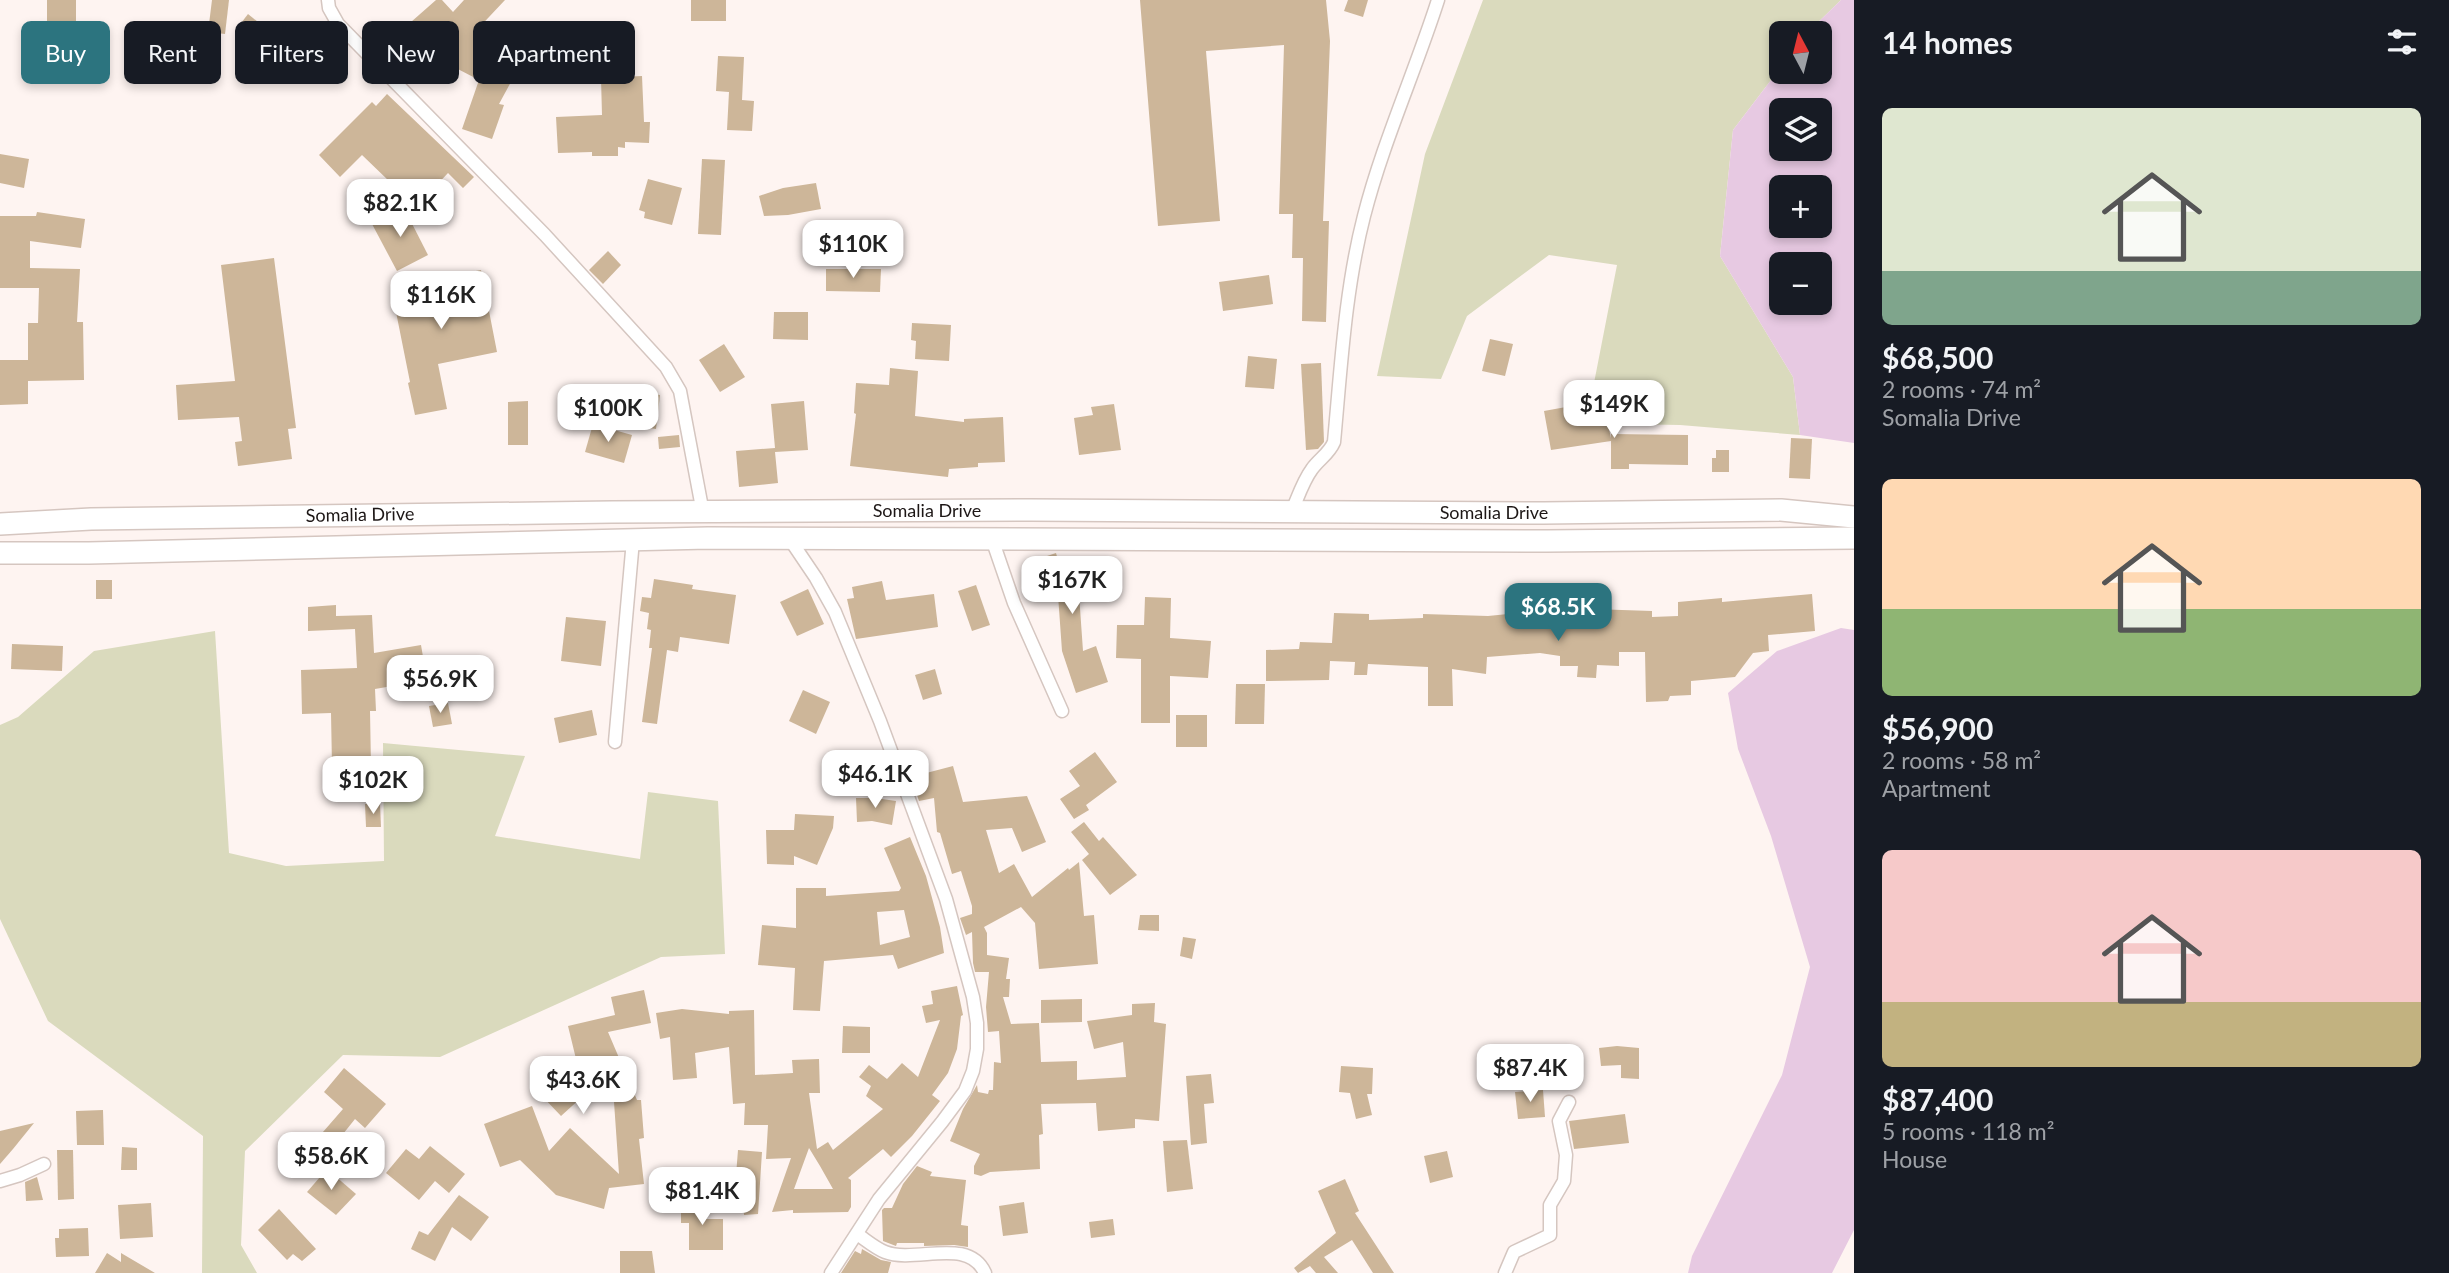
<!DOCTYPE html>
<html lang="en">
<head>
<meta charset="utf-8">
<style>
	body { margin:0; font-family:Lato,sans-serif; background:#20242c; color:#f1f3f6; height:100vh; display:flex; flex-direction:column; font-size:26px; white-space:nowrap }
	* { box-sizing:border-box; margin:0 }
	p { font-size:23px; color:#9ea1a6 }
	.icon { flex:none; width:38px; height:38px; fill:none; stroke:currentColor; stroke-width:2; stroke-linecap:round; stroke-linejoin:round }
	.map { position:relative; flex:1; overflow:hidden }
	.drawer { display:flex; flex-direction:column; background:#171b24; width:595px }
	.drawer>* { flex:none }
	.top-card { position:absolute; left:21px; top:21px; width:665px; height:63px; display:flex; gap:14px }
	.needle { width:46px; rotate:353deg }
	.controls { position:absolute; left:1769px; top:21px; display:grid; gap:14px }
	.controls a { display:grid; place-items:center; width:63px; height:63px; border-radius:10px; background:#171b24; box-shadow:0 4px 10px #0003; font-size:35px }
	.price { position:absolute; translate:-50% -60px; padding:0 16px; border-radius:14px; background:#fff; color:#222; font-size:23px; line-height:46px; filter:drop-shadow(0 2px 4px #0008) }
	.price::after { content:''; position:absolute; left:50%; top:42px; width:21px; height:16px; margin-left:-10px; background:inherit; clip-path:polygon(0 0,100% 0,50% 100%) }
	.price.on { background:#2c747f; color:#fff }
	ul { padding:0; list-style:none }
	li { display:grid; align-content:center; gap:14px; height:371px; padding:0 28px }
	li span { display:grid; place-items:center; height:217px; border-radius:10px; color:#555 }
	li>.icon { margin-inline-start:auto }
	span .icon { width:126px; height:126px; fill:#fffc; stroke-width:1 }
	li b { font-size:30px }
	h2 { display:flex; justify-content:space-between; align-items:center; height:84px; padding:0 28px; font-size:30px }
	.pill { padding:0 24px; border-radius:10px; background:#171b24; box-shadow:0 4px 10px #0003; font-size:24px; line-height:63px }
	.pill.on { background:#2c747f; color:#fff }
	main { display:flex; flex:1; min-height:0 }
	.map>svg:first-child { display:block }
	.green { fill:#dadabd }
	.water { fill:#e7c9e2; fill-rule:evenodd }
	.building { fill:#cdb699; fill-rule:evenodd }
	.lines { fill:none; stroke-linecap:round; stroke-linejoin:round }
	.minor-casing { stroke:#d5c6c0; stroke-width:15 }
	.primary-casing { stroke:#d5c6c0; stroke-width:24 }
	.minor { stroke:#fff; stroke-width:12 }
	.primary { stroke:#fff; stroke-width:21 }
	.labels { text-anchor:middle; stroke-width:5; stroke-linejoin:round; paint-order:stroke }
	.street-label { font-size:18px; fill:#1d1716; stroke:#fff }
</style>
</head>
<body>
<main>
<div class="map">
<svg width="1854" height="1273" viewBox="0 0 1854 1273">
	<rect width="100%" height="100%" fill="#fef4f1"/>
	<!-- green -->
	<g class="green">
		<path d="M1483 0H1841L1807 33H1782L1781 67 1733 130 1720 256 1793 377 1800 435 1680 425 1622 424 1594 383 1617 265 1549 255 1467 316 1441 379 1377 376 1425 154Z"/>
		<path d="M215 631 229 853 286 866 384 861 383 743 525 756 495 836 640 859 648 792 718 801 725 954 661 957 440 1057 343 1055 245 1151 241 1245 257 1273H202L203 1136 48 1021 0 919V725L18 717 94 651Z"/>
	</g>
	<!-- water -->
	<g class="water">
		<path d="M1841 0H1854V443L1800 435 1793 377 1720 256 1733 130 1781 67 1782 72H1820V33H1807ZM1782 110H1820V149H1782ZM1782 187H1820V226H1782ZM1782 264H1820V303H1782Z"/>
		<path d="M1841 628 1854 630V1230L1832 1273H1688L1692 1256 1782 1075 1810 967 1771 836 1738 749 1728 693 1777 651Z"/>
	</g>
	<!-- building -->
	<g class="building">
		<rect x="47" y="0" width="29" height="24"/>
		<path d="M212 0H229L225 34 208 32Z"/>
		<path d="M436 0H442L453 12 464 0H505L473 34 480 41 474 46 518 69 499 104 504 105 492 139 462 129 479 80 452 66 448 70 427 46 430 43 411 22Z"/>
		<rect x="691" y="0" width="35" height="21"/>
		<path d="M1140 0H1326L1330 41 1323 221H1329L1326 322 1302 321 1303 258H1292L1293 214H1279L1284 45 1206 51 1220 221 1158 226Z"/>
		<path d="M1348 0H1368L1363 17 1344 11Z"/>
		<path d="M248 14 273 34 260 51 235 31Z"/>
		<path d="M86 42 104 44 101 63 83 60Z"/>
		<path d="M718 56 744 57 742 100 754 101 752 131 727 130 729 92 716 91Z"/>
		<path d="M642 76 644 122H650L649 143 625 142V148L618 147V156H592V152L558 153 556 117 602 115 601 78Z"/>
		<path d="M387 94 474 177 463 188 448 173 416 207 362 155 340 177 319 155 372 102 376 106Z"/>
		<path d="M0 154 29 159 24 188 0 183Z"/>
		<path d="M702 159 725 160 721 235 698 234Z"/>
		<path d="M648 179 682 188 672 225 644 218 645 212 639 210Z"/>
		<path d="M816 183 821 209 788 215 764 216 759 196 783 188Z"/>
		<path d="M404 208 428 255 397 271 372 224Z"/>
		<path d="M37 212 85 219 81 248 30 241V268L80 269 77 322H83L84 380 28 381V404L0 405V360H28V323H38L39 288H0V216H36Z"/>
		<path d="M608 251 621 265 603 284 589 270Z"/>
		<path d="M274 258 296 428 288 429 292 459 238 466 235 442 242 441 239 417 178 420 176 385 235 381 221 265Z"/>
		<path d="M826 269H881L880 292 826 291Z"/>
		<path d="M481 270 497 352 438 364 447 409 415 415 408 383 410 382 391 287Z"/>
		<path d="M1269 275 1273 304 1223 311 1219 282Z"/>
		<path d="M774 312H808V340L773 339Z"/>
		<path d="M912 323 951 325 949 361 915 359 916 341 911 340Z"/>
		<path d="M1490 339 1513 344 1505 376 1482 371Z"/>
		<path d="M724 344 745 377 720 392 699 360Z"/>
		<path d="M1248 356 1277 359 1274 389 1245 387Z"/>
		<path d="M1321 363 1324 442 1318 449 1306 450 1301 364Z"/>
		<path d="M890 368 918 371 915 416 964 422V419L1003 417 1005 462 978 463V467L949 469 948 477 850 466 856 414 854 413 856 383 889 385Z"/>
		<path d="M635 392 660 395 656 429 630 425Z"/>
		<path d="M528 401V445H508V402Z"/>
		<path d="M804 401 808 450 775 452 778 483 739 487 736 451 775 448 771 404Z"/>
		<path d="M1114 404 1121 450 1079 455 1074 418 1093 415 1091 407Z"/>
		<path d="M1566 407 1567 415 1604 407 1611 438V434L1688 435V465L1629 464V469H1611V441L1551 450 1544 411Z"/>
		<path d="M593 424 632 435 624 463 585 452Z"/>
		<path d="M679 435 680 447 659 449 658 437Z"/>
		<path d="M1791 438 1812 439 1810 479 1789 478Z"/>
		<path d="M1716 450H1729V472H1712V458H1716Z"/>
		<path d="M1056 553 1058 560 1089 557 1092 593 1079 594 1083 651 1096 646 1108 682 1076 693 1062 651 1058 595 1045 599 1032 561Z"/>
		<path d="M654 579 693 585 692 589 736 595 729 644 680 637 678 652 667 650 657 724 642 722 652 648H649L651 630 647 629 649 613 640 611 642 597 651 598Z"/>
		<rect x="96" y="580" width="16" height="19"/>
		<path d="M882 581 886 600 934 594 938 627 856 639 847 599 854 598 852 587Z"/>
		<path d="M976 585 990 625 972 631 958 591Z"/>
		<path d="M808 589 824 624 797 636 780 602Z"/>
		<path d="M1812 594 1815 631 1768 635 1769 651 1753 653 1735 677 1691 681V695L1670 696 1668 701 1646 702 1645 652H1619V666L1597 665 1596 678 1577 677 1578 666H1560V656L1540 653 1487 657 1486 674 1452 669 1453 706H1428V667L1368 664 1367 675H1354L1355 662 1330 661 1329 680 1266 681V650L1299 649 1300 642 1332 643 1334 613 1369 614V620L1423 618V614L1488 616 1518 613V617L1562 618V608L1652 611V617L1678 616V602L1722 598V602Z"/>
		<path d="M1145 597 1171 598 1170 638 1211 641 1208 678 1170 676V723H1141V659L1116 658 1117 625H1144Z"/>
		<path d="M336 605V616L372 615 374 653 421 645 427 680 375 689 376 711H370L371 765H332L331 713 302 714 301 670 357 668 355 629 308 631V607Z"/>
		<path d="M566 617 606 621 601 666 561 661Z"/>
		<path d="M12 644 63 646 62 671 11 669Z"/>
		<path d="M935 669 942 694 923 700 915 675Z"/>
		<path d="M1236 684H1265L1264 724H1235Z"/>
		<path d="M803 690 830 702 816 734 789 721Z"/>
		<path d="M448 703 452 724 433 727 429 706Z"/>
		<path d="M592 710 597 735 559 743 554 718Z"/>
		<rect x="1176" y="715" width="31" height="32"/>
		<path d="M1095 752 1117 782 1086 805 1089 810 1074 819 1060 799 1080 786 1069 771Z"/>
		<path d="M953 766 963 802 1027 796 1046 842 1022 852 1012 828 986 830 999 873 1014 864 1032 897 1068 868 1069 870 1079 862 1084 916 1094 915 1098 964 1039 969 1035 923 1021 907 984 927 987 933V955L1009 958 1006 979H1010L1009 997H1003L1011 1024 1039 1023 1041 1062 1077 1061V1080L1126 1077 1123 1042 1094 1049 1087 1021 1132 1015V1004L1155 1003 1154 1022 1166 1024 1159 1121 1135 1119V1128L1098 1131 1096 1103 1041 1104 1043 1134 1039 1135 1040 1169 990 1172 981 1176 974 1174V1166L980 1154 950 1141 963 1109 977 1085 978 1092 988 1094 989 1090H993L994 1062 1001 1063 999 1031 988 1032 986 1007 989 972H975L973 963 972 932 966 935 960 918 972 914V906L961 871 952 874 940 833 937 832 934 798 919 801 911 777Z"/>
		<path d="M856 798H875L896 801 892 825 872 821 857 822Z"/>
		<path d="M365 804H380L381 827H366Z"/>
		<path d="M795 814 834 816 833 828 817 865 794 856V865L767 864 766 830H794Z"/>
		<path d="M1084 822 1099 841 1103 837 1137 875 1110 895 1082 860 1089 854 1071 832Z"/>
		<path d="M910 837 926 876 940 927 944 953 898 969 893 955 824 961 820 1011 793 1010 795 968 758 965 762 925 796 928V888H826V896L899 891 901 888 884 848ZM904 910 910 937 880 945 877 912Z"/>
		<path d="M1140 915H1159V931L1138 930Z"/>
		<path d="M1183 937 1196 939 1192 959 1180 956Z"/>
		<path d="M957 986 963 1015 961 1016 957 1049 948 1073 932 1095 940 1101 912 1136 891 1157 883 1149 848 1178 851 1180V1207L848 1212 793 1213V1210L772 1212 791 1158 766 1159 768 1125H744L745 1103 733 1104 729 1047 695 1053 697 1078 673 1080 670 1037 660 1039 656 1013 682 1009 729 1014V1011L754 1010 755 1075 793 1073 792 1060 819 1059 820 1093H809L817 1149 828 1142 833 1150 883 1109 866 1096 871 1086 859 1077 869 1065 887 1079 902 1063 918 1077 940 1020 926 1023 922 1006 933 1004 931 991ZM809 1148 820 1166 833 1189H794Z"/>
		<path d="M644 990 651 1023 608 1032 637 1100H641L644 1138 639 1139 644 1184 609 1188 604 1209 556 1195 520 1160 500 1167 484 1124 532 1106 549 1151 570 1128 619 1174 614 1102 604 1077 561 1116 541 1095 577 1063 568 1026 615 1015 611 997Z"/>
		<path d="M1082 999V1022L1041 1023V1000Z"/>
		<path d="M843 1026 870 1027V1053H842Z"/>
		<path d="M1617 1046 1639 1048V1079L1621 1078V1065L1601 1066 1599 1048Z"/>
		<path d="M1341 1066 1373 1068 1372 1094H1367L1372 1115 1356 1119 1350 1093 1339 1092Z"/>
		<path d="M344 1068 386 1104 365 1128 355 1119 327 1154 316 1140 343 1109 324 1092Z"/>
		<path d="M1211 1074 1214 1103 1204 1104 1207 1143 1191 1145 1186 1076Z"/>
		<path d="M1543 1090 1545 1117 1518 1119 1515 1092Z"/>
		<path d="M103 1110 104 1145H77L76 1111Z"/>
		<path d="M1625 1114 1629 1143 1574 1149 1569 1121Z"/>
		<path d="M34 1123 13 1149 0 1164V1131Z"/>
		<path d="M1187 1140 1193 1189 1167 1192 1163 1141Z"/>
		<path d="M430 1146 465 1174 449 1193 435 1181 419 1200 386 1173 406 1149 419 1159Z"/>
		<path d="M122 1147 137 1148V1170H121Z"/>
		<path d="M57 1150H73L74 1199 58 1200Z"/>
		<path d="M738 1150 762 1152 758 1214 744 1215 741 1188H735Z"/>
		<path d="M1447 1151 1453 1177 1430 1183 1424 1156Z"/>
		<path d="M917 1166 932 1172 930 1176 966 1180 961 1225 968 1226V1247L954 1245 924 1246V1243H897L896 1246 883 1241 882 1210 884 1208H892L903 1184Z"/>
		<path d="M327 1169 356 1194 336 1215 307 1192Z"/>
		<path d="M37 1177 43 1200 26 1201 25 1182Z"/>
		<path d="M1345 1179 1359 1211 1355 1213 1394 1273H1373L1352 1240 1324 1257 1338 1273H1316L1310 1266 1298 1273 1294 1268 1336 1233 1318 1191Z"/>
		<path d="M459 1195 489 1217 471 1241 452 1227 435 1261 411 1249 419 1231 428 1235Z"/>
		<path d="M681 1200H702V1219H723V1250H689V1223H681Z"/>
		<path d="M1024 1202 1028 1233 1003 1236 999 1206Z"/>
		<path d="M151 1203 153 1237 120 1239 118 1205Z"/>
		<path d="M279 1209 316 1249 302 1261 293 1254 287 1260 258 1230Z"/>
		<path d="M1113 1219 1115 1235 1091 1238 1089 1222Z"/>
		<path d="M88 1228 89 1256 56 1257 55 1238H59V1229Z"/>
		<path d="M862 1249 881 1260 891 1262 888 1273H841L855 1251 861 1254Z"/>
		<path d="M620 1251H652L655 1273H620Z"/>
		<path d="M107 1253 121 1262V1253L155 1273H95Z"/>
	</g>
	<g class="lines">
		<!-- minor casing -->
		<g class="minor-casing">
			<g id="minor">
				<path d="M328 0 329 8 338 24 545 235 666 367 680 391 703 513"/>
				<path d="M1292 511C1298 497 1303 481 1312 469 1319 459 1329 454 1334 442 1341 367 1345 290 1364 216 1383 142 1415 72 1438 0"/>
				<path d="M789 538 816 578 835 612 880 721 946 899 973 997 977 1023V1049L973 1071 965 1091 942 1122 879 1199 831 1273"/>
				<path d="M992 539 1014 603 1062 711"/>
				<path d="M615 742 633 540"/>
				<path d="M0 1181 20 1175 44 1164"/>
				<path d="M857 1234C866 1240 875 1248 885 1252 916 1264 968 1236 985 1273"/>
				<path d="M1505 1273 1514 1252 1550 1235V1205L1564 1181 1566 1155 1559 1121 1569 1102"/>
			</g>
		</g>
		<!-- primary casing -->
		<g class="primary-casing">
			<g id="primary">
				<path d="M0 524 91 519 612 512 1031 510 1544 513 1781 510 1854 517"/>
				<path d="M0 553H89L708 538 1547 541 1854 538"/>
			</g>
		</g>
		<!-- minor -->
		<use href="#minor" class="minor"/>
		<!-- primary -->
		<use href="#primary" class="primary"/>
	</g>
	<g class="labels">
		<!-- street labels -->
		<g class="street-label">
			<text x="927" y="517">Somalia Drive</text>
			<text x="1494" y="519">Somalia Drive</text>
			<text transform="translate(360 515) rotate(-1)" y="6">Somalia Drive</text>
		</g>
	</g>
</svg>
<div class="controls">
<a><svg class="needle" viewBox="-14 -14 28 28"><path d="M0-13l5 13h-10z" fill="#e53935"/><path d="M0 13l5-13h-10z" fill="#9ea1a6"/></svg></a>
<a><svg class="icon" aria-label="layers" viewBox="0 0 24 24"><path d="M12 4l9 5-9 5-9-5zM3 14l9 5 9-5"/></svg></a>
<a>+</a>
<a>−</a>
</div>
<b class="price" style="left:400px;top:239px">$82.1K</b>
<b class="price" style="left:853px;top:280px">$110K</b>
<b class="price" style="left:441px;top:331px">$116K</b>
<b class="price" style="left:1614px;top:440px">$149K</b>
<b class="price" style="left:608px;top:444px">$100K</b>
<b class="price" style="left:1072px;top:616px">$167K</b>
<b class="price on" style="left:1558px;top:643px">$68.5K</b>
<b class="price" style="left:440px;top:715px">$56.9K</b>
<b class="price" style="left:875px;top:810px">$46.1K</b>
<b class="price" style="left:373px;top:816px">$102K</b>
<b class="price" style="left:1530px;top:1104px">$87.4K</b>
<b class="price" style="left:583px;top:1116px">$43.6K</b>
<b class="price" style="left:331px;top:1192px">$58.6K</b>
<b class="price" style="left:702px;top:1227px">$81.4K</b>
<div class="top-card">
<a class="pill on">Buy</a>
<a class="pill">Rent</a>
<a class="pill">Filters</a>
<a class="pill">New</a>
<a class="pill">Apartment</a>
</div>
</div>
<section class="drawer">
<h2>14 homes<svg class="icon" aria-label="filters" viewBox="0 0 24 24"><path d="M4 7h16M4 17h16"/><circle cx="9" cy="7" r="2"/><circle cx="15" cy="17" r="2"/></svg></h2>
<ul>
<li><span style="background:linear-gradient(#dfe7d0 75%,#7fa58c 0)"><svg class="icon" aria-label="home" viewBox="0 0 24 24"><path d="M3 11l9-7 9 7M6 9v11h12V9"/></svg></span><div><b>$68,500</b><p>2 rooms · 74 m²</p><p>Somalia Drive</p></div></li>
<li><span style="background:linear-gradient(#ffd9b3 60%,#8fb573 0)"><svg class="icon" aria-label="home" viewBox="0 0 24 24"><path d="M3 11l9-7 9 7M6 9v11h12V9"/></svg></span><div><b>$56,900</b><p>2 rooms · 58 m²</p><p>Apartment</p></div></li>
<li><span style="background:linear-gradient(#f6c9c9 70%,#c2b280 0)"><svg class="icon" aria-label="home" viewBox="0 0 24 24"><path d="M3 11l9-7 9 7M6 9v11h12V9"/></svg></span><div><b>$87,400</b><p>5 rooms · 118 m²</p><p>House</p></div></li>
</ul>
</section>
</main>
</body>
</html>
